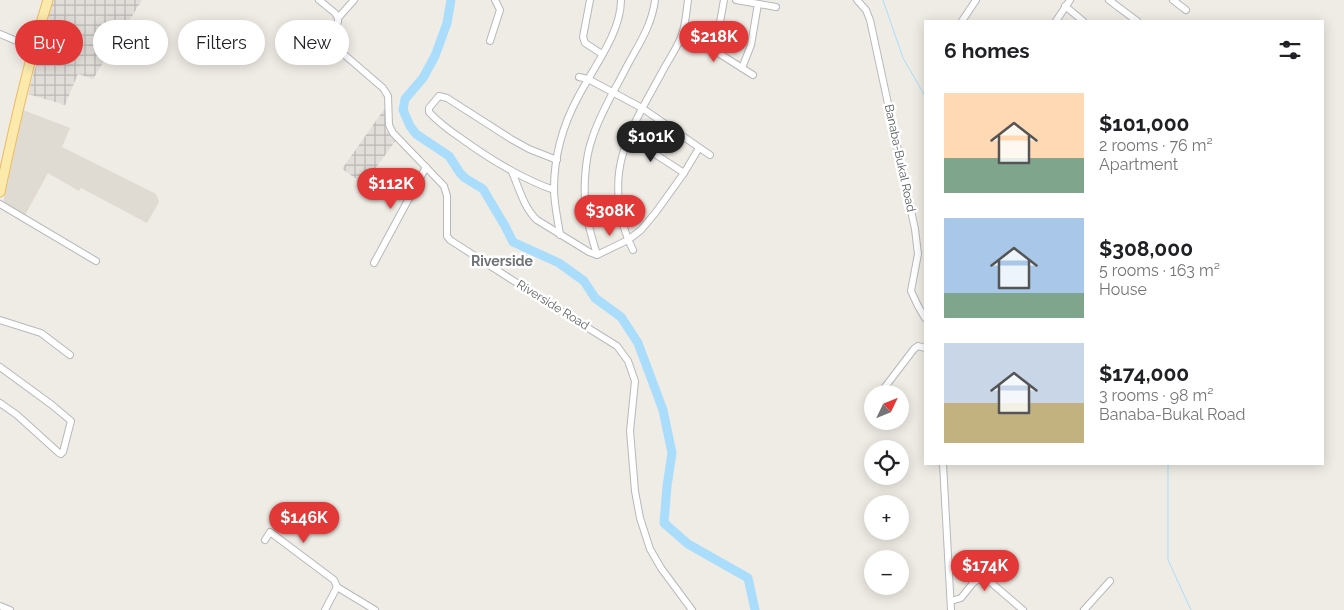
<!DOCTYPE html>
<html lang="en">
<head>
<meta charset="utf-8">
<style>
	body { margin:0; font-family:Raleway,sans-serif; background:#f2f2f2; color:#202124; height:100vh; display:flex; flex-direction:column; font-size:19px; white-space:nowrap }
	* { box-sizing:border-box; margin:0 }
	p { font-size:16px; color:#757577 }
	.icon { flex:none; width:28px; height:28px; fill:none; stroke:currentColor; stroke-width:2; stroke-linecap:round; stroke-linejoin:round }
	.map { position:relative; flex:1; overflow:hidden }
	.details { position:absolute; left:924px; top:20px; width:400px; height:445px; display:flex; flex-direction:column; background:#fff; border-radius:0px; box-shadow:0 2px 12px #0003 }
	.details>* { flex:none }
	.guide { position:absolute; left:15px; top:20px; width:475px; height:45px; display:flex; gap:10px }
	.needle { width:32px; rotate:47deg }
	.fabs { position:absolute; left:864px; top:385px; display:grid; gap:10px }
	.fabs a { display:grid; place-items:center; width:45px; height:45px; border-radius:50%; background:#fff; box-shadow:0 2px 12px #0003; font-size:25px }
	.price { position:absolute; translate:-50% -42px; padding:0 11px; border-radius:18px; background:#e23938; color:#fff; font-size:16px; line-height:32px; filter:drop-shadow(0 1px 2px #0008) }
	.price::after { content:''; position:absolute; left:50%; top:30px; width:15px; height:11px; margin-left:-8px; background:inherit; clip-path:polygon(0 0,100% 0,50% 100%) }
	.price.active { background:#222; color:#fff }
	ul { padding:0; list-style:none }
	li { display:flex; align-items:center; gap:15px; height:125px; padding:0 20px }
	li span { display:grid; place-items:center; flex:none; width:140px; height:100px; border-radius:0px; color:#555 }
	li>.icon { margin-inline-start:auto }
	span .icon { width:60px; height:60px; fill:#fffc; stroke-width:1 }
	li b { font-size:21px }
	h2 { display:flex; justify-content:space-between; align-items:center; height:60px; padding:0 20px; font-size:21px }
	.chip { padding:0 18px; border-radius:22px; background:#fff; box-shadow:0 2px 12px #0003; font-size:18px; line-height:45px }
	.chip.active { background:#e23938; color:#fff }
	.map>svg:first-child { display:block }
	.industrial { fill:url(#industrial-grid) }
	.education { fill:#dfdbd3 }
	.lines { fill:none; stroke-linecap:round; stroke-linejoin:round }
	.stream { stroke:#a9ddfb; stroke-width:1 }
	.river { stroke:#a9ddfb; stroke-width:9 }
	.minor-casing { stroke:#b6b8bc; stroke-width:8 }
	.major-casing { stroke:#ecbb61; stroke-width:11 }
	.minor { stroke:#fff; stroke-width:6 }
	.major { stroke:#fceaad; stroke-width:9 }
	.labels { text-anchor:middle; stroke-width:5; stroke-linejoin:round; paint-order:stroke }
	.street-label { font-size:12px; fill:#5d6165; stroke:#fff }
	.neighbourhood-label { font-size:14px; font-weight:bold; fill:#6e7377; stroke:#fff }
</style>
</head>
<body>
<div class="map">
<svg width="1344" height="610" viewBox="0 0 1344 610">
	<defs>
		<pattern id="industrial-grid" width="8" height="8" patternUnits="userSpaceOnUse" patternTransform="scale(1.25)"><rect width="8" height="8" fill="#e1deda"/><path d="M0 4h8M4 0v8" fill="none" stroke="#bab7b4"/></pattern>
	</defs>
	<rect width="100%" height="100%" fill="#efece5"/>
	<!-- industrial -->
	<g class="industrial">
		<path d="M54 0H142L93 79 78 74 65 105 28 94 38 58 42 32Z"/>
		<path d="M385 108 386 131 396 140 364 184 342 169Z"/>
	</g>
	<!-- education -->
	<path class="education" d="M23 110 70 128 62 147 156 194 159 202 147 223 81 188 79 191 48 173 24 217 3 203Z"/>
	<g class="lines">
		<!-- stream -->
		<g class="stream">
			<path d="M883 0 903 58 925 96"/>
			<path d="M1168 464V560L1191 610"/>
		</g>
		<!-- river -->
		<path class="river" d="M451 0 447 23 435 56 423 78 405 99 403 110 410 126 416 134 449 156 460 173 465 178 483 189 505 226 513 242 559 263 584 281 595 298 621 317 638 343 663 410 672 453 667 486 664 523 688 544 748 578 755 610"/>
		<!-- minor casing -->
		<g class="minor-casing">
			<g id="minor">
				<path d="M319 0 335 13 338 18V22L330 35 332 44 383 88 388 96 389 125 393 133 444 186 447 196V236L450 240 559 310 617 346 628 361 635 381 630 431 635 491 640 518 650 549 661 568 692 610"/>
				<path d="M590 0 583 37 585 43 602 54"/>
				<path d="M736 0 776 7"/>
				<path d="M857 0 866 10 870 20 915 229 918 254 911 291 918 306 925 318"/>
				<path d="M1109 0 1137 21"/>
				<path d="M1173 0 1186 10"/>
				<path d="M1065 6 1083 21"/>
				<path d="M338 18 354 0"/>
				<path d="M962 21 976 0"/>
				<path d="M1056 21 1070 0"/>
				<path d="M0 34 33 48"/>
				<path d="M681 38 699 43 712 49 753 75"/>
				<path d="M490 41 500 10 495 0"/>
				<path d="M712 49 718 33 724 0"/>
				<path d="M742 68 751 45 758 4"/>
				<path d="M579 77 588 79 642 108 710 155"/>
				<path d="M629 137 684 173"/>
				<path d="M512 172C519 188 524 208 537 220L589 252 597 255 628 240 641 230 656 212 684 173 699 148"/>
				<path d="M554 190C520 178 491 160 462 139 450 131 439 123 429 112V108L439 96 447 98 511 139 529 149 557 160"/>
				<path d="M0 204 96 261"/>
				<path d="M560 235C558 220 554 204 554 189 554 158 563 125 578 97 593 68 621 33 621 0"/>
				<path d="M633 250C619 223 614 187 622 157 629 129 647 100 661 74 667 62 676 50 681 37 686 25 686 13 688 0"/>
				<path d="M597 255C593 241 588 226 586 211 583 191 585 158 592 139 600 113 615 90 627 66 639 44 652 25 655 0"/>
				<path d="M374 263 426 167"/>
				<path d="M0 320 41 333 70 355"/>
				<path d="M0 367 52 405 71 421 63 452 61 454 59 453 17 415 0 403"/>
				<path d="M885 387 914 349 918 346 925 348"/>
				<path d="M943 464 951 610"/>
				<path d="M265 540 270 532 334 580 337 587 375 610"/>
				<path d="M951 601 961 598 973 583 979 579 988 580 1023 610"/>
				<path d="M0 606 10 610"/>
				<path d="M325 610 337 587"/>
				<path d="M1084 610 1110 581"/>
			</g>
		</g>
		<!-- major casing -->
		<g class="major-casing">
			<path id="major" d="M0 192C14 127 28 63 48 0"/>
		</g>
		<!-- minor -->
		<use href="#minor" class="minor"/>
		<!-- major -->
		<use href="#major" class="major"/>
	</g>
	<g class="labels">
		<!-- street labels -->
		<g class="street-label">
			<text transform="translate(900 158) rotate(78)" y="4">Banaba-Bukal Road</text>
			<text transform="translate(553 305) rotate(32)" y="4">Riverside Road</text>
		</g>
		<!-- neighbourhood labels -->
		<g class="neighbourhood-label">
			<text x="502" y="266">Riverside</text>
		</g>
	</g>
</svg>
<div class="fabs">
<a><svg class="needle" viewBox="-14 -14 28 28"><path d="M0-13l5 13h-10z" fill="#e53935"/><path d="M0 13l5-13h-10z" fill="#757577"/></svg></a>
<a><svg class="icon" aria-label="locate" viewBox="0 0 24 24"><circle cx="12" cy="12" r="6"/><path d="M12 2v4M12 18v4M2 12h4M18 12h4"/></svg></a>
<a>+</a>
<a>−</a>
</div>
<b class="price" style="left:714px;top:63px">$218K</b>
<b class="price active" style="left:651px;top:163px">$101K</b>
<b class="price" style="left:391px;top:210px">$112K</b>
<b class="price" style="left:610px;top:237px">$308K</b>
<b class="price" style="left:304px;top:544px">$146K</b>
<b class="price" style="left:985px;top:592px">$174K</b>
<div class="guide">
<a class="chip active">Buy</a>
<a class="chip">Rent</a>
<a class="chip">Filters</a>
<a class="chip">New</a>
</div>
<section class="details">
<h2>6 homes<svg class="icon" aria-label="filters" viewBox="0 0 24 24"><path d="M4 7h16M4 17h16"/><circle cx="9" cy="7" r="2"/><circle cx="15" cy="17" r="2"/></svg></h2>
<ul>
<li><span style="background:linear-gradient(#ffd9b3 65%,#7fa58c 0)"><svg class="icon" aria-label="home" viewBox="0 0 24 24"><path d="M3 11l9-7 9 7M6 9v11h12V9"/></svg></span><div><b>$101,000</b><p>2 rooms · 76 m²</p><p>Apartment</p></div></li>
<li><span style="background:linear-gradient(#a9c7e8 75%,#7fa58c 0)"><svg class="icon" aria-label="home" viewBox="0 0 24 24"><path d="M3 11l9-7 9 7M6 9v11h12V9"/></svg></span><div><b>$308,000</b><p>5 rooms · 163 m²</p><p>House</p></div></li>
<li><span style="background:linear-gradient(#c9d6e8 60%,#c2b280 0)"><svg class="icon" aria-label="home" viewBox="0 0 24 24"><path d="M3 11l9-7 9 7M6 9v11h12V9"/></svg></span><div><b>$174,000</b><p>3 rooms · 98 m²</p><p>Banaba-Bukal Road</p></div></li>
</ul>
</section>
</div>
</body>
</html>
